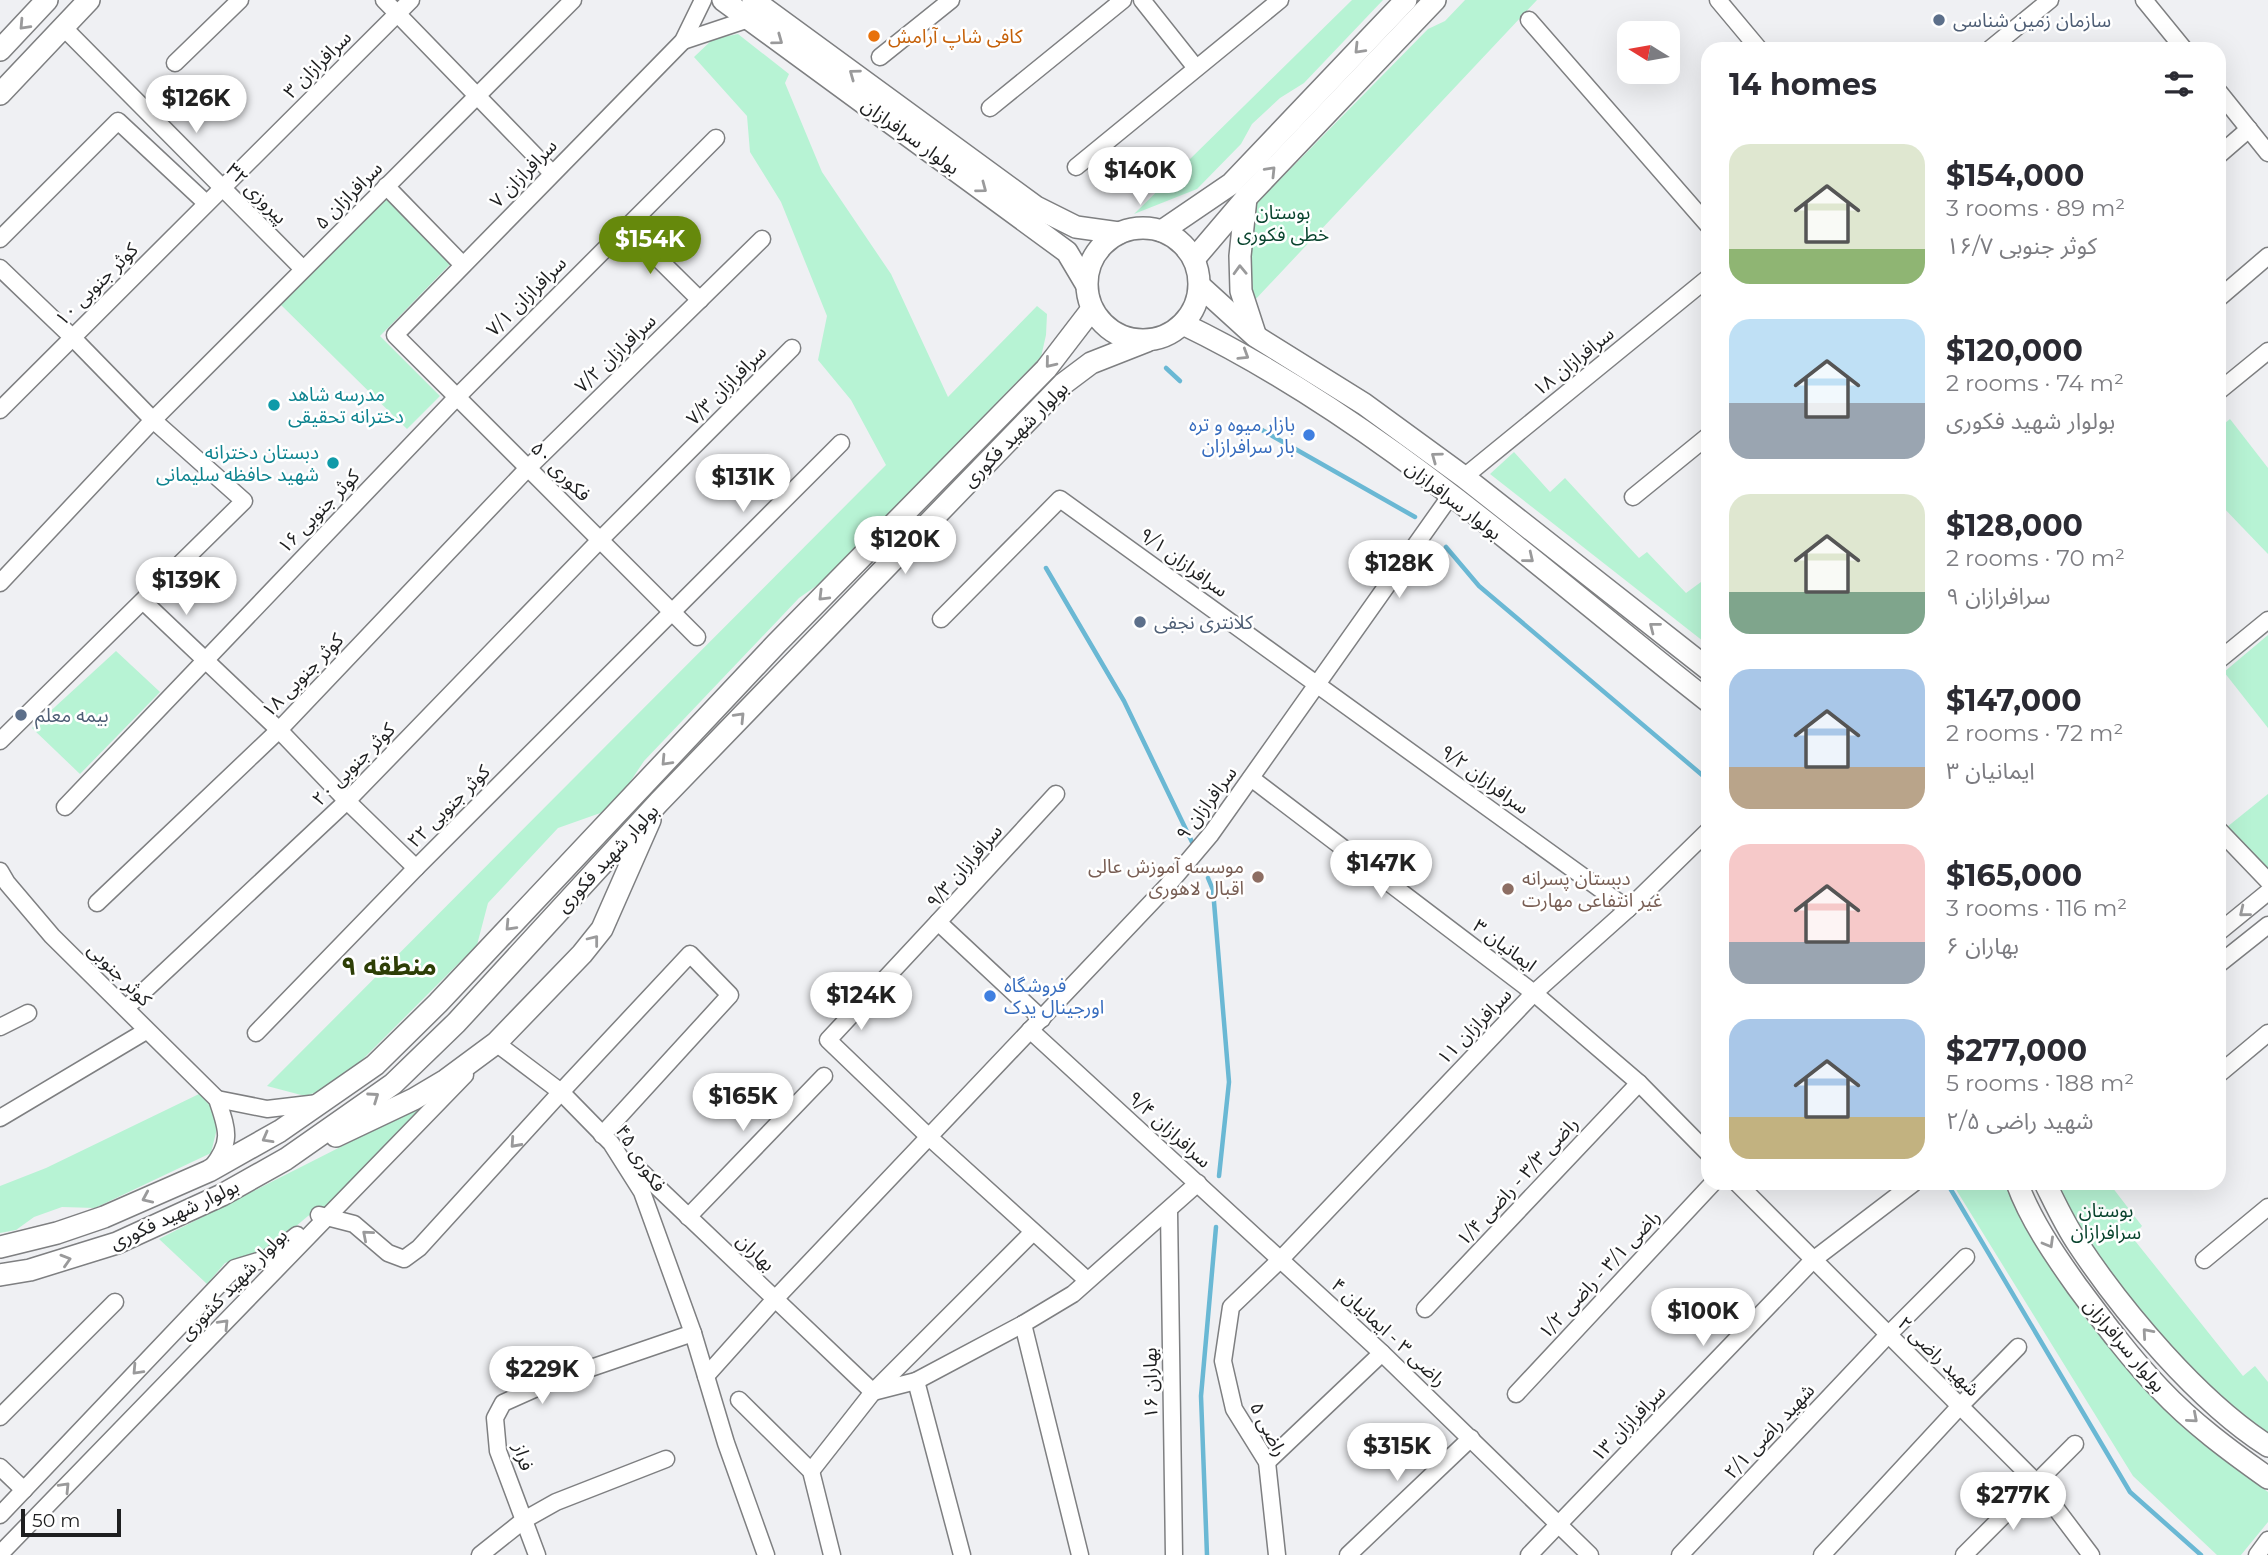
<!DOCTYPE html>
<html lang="en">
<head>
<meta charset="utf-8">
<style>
	body { margin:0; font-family:Montserrat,"Noto Sans Arabic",sans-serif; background:#f2f2f3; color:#2b2b33; height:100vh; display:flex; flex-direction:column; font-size:26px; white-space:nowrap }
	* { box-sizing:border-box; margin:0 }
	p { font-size:23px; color:#7c7c81 }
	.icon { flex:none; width:38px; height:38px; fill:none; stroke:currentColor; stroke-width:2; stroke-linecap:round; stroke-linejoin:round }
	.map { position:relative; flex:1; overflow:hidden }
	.side { position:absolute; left:1701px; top:42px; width:525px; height:1148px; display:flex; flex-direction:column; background:#fff; border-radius:21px; box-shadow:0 7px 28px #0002 }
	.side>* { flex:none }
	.needle { width:46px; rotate:281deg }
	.fabs { position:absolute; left:1617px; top:21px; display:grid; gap:14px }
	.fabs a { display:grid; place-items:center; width:63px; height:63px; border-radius:14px; background:#fff; box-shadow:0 7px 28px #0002; font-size:35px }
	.scale { position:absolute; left:21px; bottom:18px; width:100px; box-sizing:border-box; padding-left:7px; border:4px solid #1e1f20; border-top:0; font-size:19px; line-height:24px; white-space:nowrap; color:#1e1f20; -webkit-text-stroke:5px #fff; paint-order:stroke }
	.price { position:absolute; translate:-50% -60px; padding:0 16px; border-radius:24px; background:#fff; color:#222; font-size:23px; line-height:46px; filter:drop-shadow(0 2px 4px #0008) }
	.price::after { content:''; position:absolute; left:50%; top:42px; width:21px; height:16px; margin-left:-10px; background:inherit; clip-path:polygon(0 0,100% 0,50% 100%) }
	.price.selected { background:#66890c; color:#fff }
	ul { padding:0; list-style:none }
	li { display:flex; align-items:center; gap:21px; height:175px; padding:0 28px }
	li span { display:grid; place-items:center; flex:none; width:196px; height:140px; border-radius:21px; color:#555 }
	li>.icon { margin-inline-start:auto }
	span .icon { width:84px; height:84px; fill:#fffc; stroke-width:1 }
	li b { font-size:30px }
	h2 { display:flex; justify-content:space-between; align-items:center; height:84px; padding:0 28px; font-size:30px }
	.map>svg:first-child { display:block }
	.green { fill:#b7f3d4 }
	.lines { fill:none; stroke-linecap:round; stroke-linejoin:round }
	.stream { stroke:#6ab8d4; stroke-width:4.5 }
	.minor-casing { stroke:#7e7f81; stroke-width:19 }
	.major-casing { stroke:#7e7f81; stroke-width:24 }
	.minor { stroke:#fff; stroke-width:16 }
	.major { stroke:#fff; stroke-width:21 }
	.oneway { stroke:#9a9a9b }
	.service-dot { fill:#5c6f8a; stroke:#fff; stroke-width:2.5 }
	.food-dot { fill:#e8710a; stroke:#fff; stroke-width:2.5 }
	.culture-dot { fill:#0f9aa8; stroke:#fff; stroke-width:2.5 }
	.shop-dot { fill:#3f7fe0; stroke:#fff; stroke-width:2.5 }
	.education-dot { fill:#8d6e63; stroke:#fff; stroke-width:2.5 }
	.labels { text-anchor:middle; stroke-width:5; stroke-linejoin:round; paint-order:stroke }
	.service-label { font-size:19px; fill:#4e5e75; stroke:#fff; text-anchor:start }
	.food-label { font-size:19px; fill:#c56008; stroke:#fff; text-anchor:start }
	.street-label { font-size:19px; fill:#1e1f20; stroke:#fff }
	.park-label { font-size:19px; fill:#09442e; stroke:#fff }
	.culture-label { font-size:19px; fill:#0d838f; stroke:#fff; text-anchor:start }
	.shop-label { font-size:19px; fill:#366cbe; stroke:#fff; text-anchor:end }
	.education-label { font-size:19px; fill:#785e54; stroke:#fff; text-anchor:end }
	.district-label { font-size:26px; font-weight:bold; fill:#2d3e06; stroke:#fff }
</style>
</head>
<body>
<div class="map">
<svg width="2268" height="1555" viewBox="0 0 2268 1555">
	<rect width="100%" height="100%" fill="#eff0f3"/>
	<!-- green -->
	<g class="green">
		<path d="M1352 0H1383L1304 83 1280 98 1252 124 1241 144 1197 189 1134 214Z"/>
		<path d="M1465 0H1537L1253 302 1249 257 1252 208 1428 29 1445 21Z"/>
		<path d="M738 34 789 74 785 83 822 172 891 274 948 397 1037 306 1047 314 1046 335 1041 357 829 577 799 598 644 761 624 791 606 811 558 828 488 903 477 945 356 1066 320 1091 305 1096 267 1086 886 465 851 400 818 360 827 316 781 202 750 152 747 116 694 57 713 39Z"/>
		<path d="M392 190 459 255 380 336 440 396 407 429 280 304Z"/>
		<path d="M2230 419 2268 468V554L2219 503V428Z"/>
		<path d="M1514 452 1550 492 1565 478 1639 558 1647 552 1686 593 1701 582 1708 591V645L1490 474Z"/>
		<path d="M2268 635V728L2224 672Z"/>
		<path d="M116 651 160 692 80 774 32 728Z"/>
		<path d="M2268 794V873L2267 875 2227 827Z"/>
		<path d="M199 1094 220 1116 211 1153 95 1208 62 1207 34 1217 16 1230 0 1233V1186L46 1168Z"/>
		<path d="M443 1095 334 1204 308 1216 269 1249 225 1263 207 1284 159 1239Z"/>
		<path d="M1952 1183H2007L2049 1263 2086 1319 2152 1397 2225 1460 2268 1492V1522L2241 1555H2217L2133 1476Z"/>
		<path d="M2055 1183H2109L2142 1226 2132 1237 2243 1376 2255 1366 2268 1382V1434C2248 1421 2231 1406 2214 1390 2146 1329 2099 1263 2055 1183Z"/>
	</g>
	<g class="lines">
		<!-- stream -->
		<g class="stream">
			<path d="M1166 368 1180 381"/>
			<path d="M1262 430 1415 517"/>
			<path d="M1446 547 1479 586 1708 780"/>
			<path d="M1046 568 1124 701 1192 842"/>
			<path d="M1208 878 1213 890 1229 1082 1219 1176"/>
			<path d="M1947 1183 2130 1492 2201 1555"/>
			<path d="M1207 1555 1201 1396 1216 1227"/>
		</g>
		<!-- minor casing -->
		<g class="minor-casing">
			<g id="minor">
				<path d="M384 0 552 173"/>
				<path d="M1142 0 1196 68"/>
				<path d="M1718 0 1759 49"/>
				<path d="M2144 0 2184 49"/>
				<path d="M1529 20 1708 225"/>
				<path d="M63 27 303 269"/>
				<path d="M683 41 749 19"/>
				<path d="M1990 49 2050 0"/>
				<path d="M880 57 951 0"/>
				<path d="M175 63 240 0"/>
				<path d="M2219 92 2268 153"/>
				<path d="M990 108 1123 0"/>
				<path d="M2219 155 2249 129"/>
				<path d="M1076 167 1280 0"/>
				<path d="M386 186 463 265"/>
				<path d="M625 226 700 300"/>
				<path d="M0 239 118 121 206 203"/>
				<path d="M0 268 72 337 153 420 244 501 0 741"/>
				<path d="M2219 298 2268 256"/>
				<path d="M2219 391 2268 351"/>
				<path d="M0 410 411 0"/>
				<path d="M1464 477 1708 278"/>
				<path d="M1633 497 1708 436"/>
				<path d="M0 583 153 420 573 0"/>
				<path d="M143 601 279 730 347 801 416 868"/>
				<path d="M941 619 1060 499 1628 909"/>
				<path d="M697 637 395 335 683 41 703 0"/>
				<path d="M2219 660 2268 620"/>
				<path d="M1251 778 1534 993 1639 1083 1708 1153"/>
				<path d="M65 807 457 397 716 138"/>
				<path d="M2219 830 2268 881"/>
				<path d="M0 871 7 883 52 936 217 1099C227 1129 233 1141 212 1167"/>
				<path d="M97 903 279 730 528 468 762 239"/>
				<path d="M938 922 828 1040 929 1137 1087 1280"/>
				<path d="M2219 932 2268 892"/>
				<path d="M2219 964 2268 925"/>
				<path d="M126 1008 347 801 600 540 792 348"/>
				<path d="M1042 1019 938 922 1056 794"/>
				<path d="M0 1027 28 1013"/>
				<path d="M1030 1030 1382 1353 1590 1555"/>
				<path d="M256 1033 416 868 841 443"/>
				<path d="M490 1049 496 1043 561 1092 611 1143 642 1192 693 1333 726 1443 766 1555"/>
				<path d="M2219 1074 2268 1033"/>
				<path d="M217 1099 267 1109 318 1103"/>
				<path d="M0 1118 146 1031"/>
				<path d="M631 1162 873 1392"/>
				<path d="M1737 1183 2036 1482 2091 1555"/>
				<path d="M1169 1211 1174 1555"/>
				<path d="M319 1215 354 1224 388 1253 404 1259 419 1248 561 1092 690 954 730 995 602 1135"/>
				<path d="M688 1217 824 1076"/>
				<path d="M2204 1260 2268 1207"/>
				<path d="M1425 1309 1639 1083"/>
				<path d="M1023 1324 1080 1555"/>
				<path d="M706 1376 775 1299 1167 886 1211 834 1451 495"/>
				<path d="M916 1381 962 1555"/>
				<path d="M873 1392 916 1381 1023 1324 1073 1294 1198 1183"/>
				<path d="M1516 1394 1713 1183"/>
				<path d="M739 1400 811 1471 832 1555"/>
				<path d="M0 1417 115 1302"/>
				<path d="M1267 1462 1382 1353"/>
				<path d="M0 1467 24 1490"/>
				<path d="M811 1471 873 1392 1033 1232"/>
				<path d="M0 1515 235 1268 268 1258 297 1235"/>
				<path d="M0 1554 465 1075"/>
				<path d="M480 1555 524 1520 556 1502 666 1459"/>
				<path d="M537 1555 498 1451 495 1418 503 1403 550 1382 693 1333"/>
				<path d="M1277 1555 1267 1462 1234 1409 1223 1361 1231 1307 1280 1260 1534 993 1628 909 1708 831"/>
				<path d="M1348 1555 1471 1438"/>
				<path d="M1529 1555 1813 1260 1914 1183"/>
				<path d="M1680 1555 1887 1336 1966 1257"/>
				<path d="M1822 1555 1960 1406 2018 1347"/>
				<path d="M1964 1555 2075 1444"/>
				<path d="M2257 1555 2268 1540"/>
			</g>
		</g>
		<!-- major casing -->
		<g class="major-casing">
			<g id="major">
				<path d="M723 0 1067 252 1086 284"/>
				<path d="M753 0 1036 207 1076 227 1119 233"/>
				<path d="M0 50 47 0"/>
				<path d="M0 94 89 0"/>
				<path d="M1246 198 1240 256 1241 291 1255 334"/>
				<circle cx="1143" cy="284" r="56"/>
				<path d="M1162 231 1231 184 1406 0"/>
				<path d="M1194 259 1246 198 1435 0"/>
				<path d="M1200 286 1255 336 1364 404 1464 477 1708 669"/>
				<path d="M1183 324C1378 418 1539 569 1708 701"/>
				<path d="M336 1136 414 1099 446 1080 496 1043 582 954 602 929 650 820"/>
				<path d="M2017 1183C2030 1219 2054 1254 2076 1285 2102 1320 2130 1358 2160 1389 2192 1423 2230 1451 2268 1478"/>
				<path d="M2045 1183C2055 1203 2065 1225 2078 1244 2123 1312 2199 1402 2268 1446"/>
				<path d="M0 1247 57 1233 104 1217 209 1171 280 1131 375 1065 438 1003 776 644 1046 369 1092 309"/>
				<path d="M0 1275 30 1270 117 1243 222 1195 286 1159 393 1084 456 1023 659 802 1063 384 1091 363 1147 341"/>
			</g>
		</g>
		<!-- minor -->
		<use href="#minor" class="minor"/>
		<!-- major -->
		<use href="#major" class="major"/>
	</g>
	<!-- one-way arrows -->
	<defs><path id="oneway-chevron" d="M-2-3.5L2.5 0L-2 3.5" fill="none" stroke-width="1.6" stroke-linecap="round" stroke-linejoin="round" transform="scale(1.75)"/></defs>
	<g class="oneway">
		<use href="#oneway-chevron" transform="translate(24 25) rotate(133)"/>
		<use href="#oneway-chevron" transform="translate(778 40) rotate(36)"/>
		<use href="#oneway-chevron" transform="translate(1359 49) rotate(134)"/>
		<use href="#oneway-chevron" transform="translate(854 74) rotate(-144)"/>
		<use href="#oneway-chevron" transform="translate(1271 171) rotate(-46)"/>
		<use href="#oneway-chevron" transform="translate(982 188) rotate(37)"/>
		<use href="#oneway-chevron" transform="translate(1240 270) rotate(-92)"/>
		<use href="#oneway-chevron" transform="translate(1244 355) rotate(32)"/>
		<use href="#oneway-chevron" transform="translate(1050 363) rotate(129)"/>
		<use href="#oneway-chevron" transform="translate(1436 457) rotate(-144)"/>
		<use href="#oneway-chevron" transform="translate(1529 558) rotate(39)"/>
		<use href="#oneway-chevron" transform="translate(823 596) rotate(135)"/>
		<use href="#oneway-chevron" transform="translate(1654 627) rotate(-142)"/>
		<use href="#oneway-chevron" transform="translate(740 717) rotate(-46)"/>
		<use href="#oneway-chevron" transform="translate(666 761) rotate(133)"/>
		<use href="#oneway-chevron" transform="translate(2244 912) rotate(141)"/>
		<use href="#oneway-chevron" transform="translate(510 926) rotate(133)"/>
		<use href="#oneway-chevron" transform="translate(594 940) rotate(-52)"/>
		<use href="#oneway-chevron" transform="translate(374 1097) rotate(-35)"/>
		<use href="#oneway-chevron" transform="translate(267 1138) rotate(151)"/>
		<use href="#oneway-chevron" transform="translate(515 1143) rotate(132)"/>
		<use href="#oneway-chevron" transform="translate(147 1198) rotate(156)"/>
		<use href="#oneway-chevron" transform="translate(367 1235) rotate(-139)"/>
		<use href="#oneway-chevron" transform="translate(2049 1243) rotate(60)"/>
		<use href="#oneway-chevron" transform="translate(66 1260) rotate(-17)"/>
		<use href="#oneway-chevron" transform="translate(224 1324) rotate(-46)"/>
		<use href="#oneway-chevron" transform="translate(2147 1333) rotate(-131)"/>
		<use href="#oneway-chevron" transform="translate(137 1370) rotate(133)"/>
		<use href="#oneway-chevron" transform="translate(2193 1418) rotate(41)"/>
		<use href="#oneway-chevron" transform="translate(65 1487) rotate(-46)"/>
	</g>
	<!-- markers -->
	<g class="service-dot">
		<circle cx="1939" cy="20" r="7"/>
		<circle cx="1140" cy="622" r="7"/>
		<circle cx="21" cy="715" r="7"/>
	</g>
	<circle class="food-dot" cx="874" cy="36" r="7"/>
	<g class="culture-dot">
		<circle cx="274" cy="405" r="7"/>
		<circle cx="333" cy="463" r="7"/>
	</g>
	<g class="shop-dot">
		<circle cx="1309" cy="435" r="7"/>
		<circle cx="990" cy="996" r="7"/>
	</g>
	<g class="education-dot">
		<circle cx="1258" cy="877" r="7"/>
		<circle cx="1508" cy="889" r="7"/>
	</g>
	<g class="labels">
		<!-- service labels -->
		<g class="service-label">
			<text x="1953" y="27">سازمان زمین شناسی</text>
			<text x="1154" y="629">کلانتری نجفی</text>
			<text x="35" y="722">بیمه معلم</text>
		</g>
		<!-- food labels -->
		<g class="food-label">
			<text x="888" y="43">کافی شاپ آرامش</text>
		</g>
		<!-- street labels -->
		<g class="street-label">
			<text transform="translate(317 64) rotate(-45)" y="7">سرافرازان ۳</text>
			<text transform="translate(911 136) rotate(36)" y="7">بولوار سرافرازان</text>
			<text transform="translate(523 173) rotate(-46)" y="7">سرافرازان ۷</text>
			<text transform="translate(257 193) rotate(45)" y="7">پیروزی ۳۲</text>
			<text transform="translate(348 195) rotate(-45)" y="7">سرافرازان ۵</text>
			<text transform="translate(96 284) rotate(-45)" y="7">کوثر جنوبی ۱۰</text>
			<text transform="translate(526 296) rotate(-45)" y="7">سرافرازان ۷/۱</text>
			<text transform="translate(615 353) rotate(-44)" y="7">سرافرازان ۷/۲</text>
			<text transform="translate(1573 361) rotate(-39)" y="7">سرافرازان ۱۸</text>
			<text transform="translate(726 385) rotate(-45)" y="7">سرافرازان ۷/۳</text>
			<text transform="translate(1015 434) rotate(-45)" y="7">بولوار شهید فکوری</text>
			<text transform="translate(561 471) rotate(45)" y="7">فکوری ۵۰</text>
			<text transform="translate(1454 500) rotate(38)" y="7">بولوار سرافرازان</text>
			<text transform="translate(318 511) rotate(-46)" y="7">کوثر جنوبی ۱۶</text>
			<text transform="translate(1184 562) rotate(36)" y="7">سرافرازان ۹/۱</text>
			<text transform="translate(302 675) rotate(-46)" y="7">کوثر جنوبی ۱۸</text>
			<text transform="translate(353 764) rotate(-45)" y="7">کوثر جنوبی ۲۰</text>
			<text transform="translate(1485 779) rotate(36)" y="7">سرافرازان ۹/۲</text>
			<text transform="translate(1206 803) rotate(-53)" y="7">سرافرازان ۹</text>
			<text transform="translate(448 806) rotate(-45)" y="7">کوثر جنوبی ۲۲</text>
			<text transform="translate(607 858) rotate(-47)" y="7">بولوار شهید فکوری</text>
			<text transform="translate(964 866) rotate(-49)" y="7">سرافرازان ۹/۳</text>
			<text transform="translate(1505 945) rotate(37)" y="7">ایمانیان ۳</text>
			<text transform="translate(120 974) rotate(45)" y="7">کوثر جنوبی</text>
			<text transform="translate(1474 1026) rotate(-46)" y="7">سرافرازان ۱۱</text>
			<text transform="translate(1170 1129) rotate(42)" y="7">سرافرازان ۹/۴</text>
			<text transform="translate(641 1158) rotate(57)" y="7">فکوری ۴۵</text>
			<text transform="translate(1517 1181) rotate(-47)" y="7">راضی ۳/۳ - راضی ۱/۴</text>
			<text transform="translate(174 1214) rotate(-25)" y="7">بولوار شهید فکوری</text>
			<text transform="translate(756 1252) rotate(44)" y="7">بهاران</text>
			<text transform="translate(1599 1274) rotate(-47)" y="7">راضی ۳/۱ - راضی ۱/۲</text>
			<text transform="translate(233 1284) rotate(-46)" y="7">بولوار شهید کشوری</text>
			<text transform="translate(1389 1332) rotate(43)" y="7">راضی ۳ - ایمانیان ۴</text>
			<text transform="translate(2125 1345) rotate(50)" y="7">بولوار سرافرازان</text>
			<text transform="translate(1939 1356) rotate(44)" y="7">شهید راضی ۲</text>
			<text transform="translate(1150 1383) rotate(-91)" y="7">بهاران ۱۶</text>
			<text transform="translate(1628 1423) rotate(-46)" y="7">سرافرازان ۱۳</text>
			<text transform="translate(1269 1429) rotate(63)" y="7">راضی ۵</text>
			<text transform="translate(1769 1431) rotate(-47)" y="7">شهید راضی ۲/۱</text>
			<text transform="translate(524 1457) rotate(73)" y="7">فراز</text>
		</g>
		<!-- park labels -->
		<g class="park-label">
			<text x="1283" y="219">بوستان<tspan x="1283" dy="22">خطی فکوری</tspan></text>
			<text x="2106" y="1217">بوستان<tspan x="2106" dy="22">سرافرازان</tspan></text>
		</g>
		<!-- culture labels -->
		<g class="culture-label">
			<text x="288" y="401">مدرسه شاهد<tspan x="288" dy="22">دخترانه تحقیقی</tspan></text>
			<text x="319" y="459" text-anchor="end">دبستان دخترانه<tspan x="319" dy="22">شهید حافظه سلیمانی</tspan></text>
		</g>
		<!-- shop labels -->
		<g class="shop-label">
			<text x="1295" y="431">بازار میوه و تره<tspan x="1295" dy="22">بار سرافرازان</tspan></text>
			<text x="1004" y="992" text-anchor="start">فروشگاه<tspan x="1004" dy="22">اورجینال یدک</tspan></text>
		</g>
		<!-- education labels -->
		<g class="education-label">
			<text x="1244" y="873">موسسه آموزش عالی<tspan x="1244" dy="22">اقبال لاهوری</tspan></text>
			<text x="1522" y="885" text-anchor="start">دبستان پسرانه<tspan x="1522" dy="22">غیر انتفاعی مهارت</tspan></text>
		</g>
		<!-- district labels -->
		<g class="district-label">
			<text x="389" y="975">منطقه ۹</text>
		</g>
	</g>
</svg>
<div class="fabs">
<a><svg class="needle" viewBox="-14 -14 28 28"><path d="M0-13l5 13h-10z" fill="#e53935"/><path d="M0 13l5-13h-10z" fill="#7c7c81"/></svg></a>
</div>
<div class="scale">50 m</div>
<b class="price" style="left:196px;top:135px">$126K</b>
<b class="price" style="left:1140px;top:207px">$140K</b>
<b class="price selected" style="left:650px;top:276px">$154K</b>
<b class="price" style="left:743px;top:514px">$131K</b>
<b class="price" style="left:905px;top:576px">$120K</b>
<b class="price" style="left:1399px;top:600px">$128K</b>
<b class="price" style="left:186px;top:617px">$139K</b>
<b class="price" style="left:1381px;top:900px">$147K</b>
<b class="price" style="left:861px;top:1032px">$124K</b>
<b class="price" style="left:743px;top:1133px">$165K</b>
<b class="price" style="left:1703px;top:1348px">$100K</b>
<b class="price" style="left:542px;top:1406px">$229K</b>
<b class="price" style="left:1397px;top:1483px">$315K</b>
<b class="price" style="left:2013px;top:1532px">$277K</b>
<section class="side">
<h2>14 homes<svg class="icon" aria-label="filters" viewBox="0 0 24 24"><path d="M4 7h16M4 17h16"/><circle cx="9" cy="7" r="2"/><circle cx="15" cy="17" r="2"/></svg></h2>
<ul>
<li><span style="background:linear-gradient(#dfe7d0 75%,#8fb573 0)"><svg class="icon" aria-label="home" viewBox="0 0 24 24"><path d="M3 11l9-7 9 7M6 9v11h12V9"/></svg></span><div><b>$154,000</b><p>3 rooms · 89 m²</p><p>کوثر جنوبی ۱۶/۷</p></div></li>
<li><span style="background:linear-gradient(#bfe0f5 60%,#9aa5b1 0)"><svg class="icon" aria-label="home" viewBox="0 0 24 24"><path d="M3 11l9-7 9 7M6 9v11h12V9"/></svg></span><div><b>$120,000</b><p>2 rooms · 74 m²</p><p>بولوار شهید فکوری</p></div></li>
<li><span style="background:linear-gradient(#dfe7d0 70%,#7fa58c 0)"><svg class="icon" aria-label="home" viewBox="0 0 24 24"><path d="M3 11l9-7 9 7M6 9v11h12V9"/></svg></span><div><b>$128,000</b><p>2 rooms · 70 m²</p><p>سرافرازان ۹</p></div></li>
<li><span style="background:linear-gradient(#a9c7e8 70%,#b9a48a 0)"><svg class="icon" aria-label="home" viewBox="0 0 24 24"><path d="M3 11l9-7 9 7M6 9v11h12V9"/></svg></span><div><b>$147,000</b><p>2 rooms · 72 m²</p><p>ایمانیان ۳</p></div></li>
<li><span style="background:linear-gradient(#f6c9c9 70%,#9aa5b1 0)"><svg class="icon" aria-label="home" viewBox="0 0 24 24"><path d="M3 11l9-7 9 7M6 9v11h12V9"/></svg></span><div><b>$165,000</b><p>3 rooms · 116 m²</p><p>بهاران ۶</p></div></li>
<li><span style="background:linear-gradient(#a9c7e8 70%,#c2b280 0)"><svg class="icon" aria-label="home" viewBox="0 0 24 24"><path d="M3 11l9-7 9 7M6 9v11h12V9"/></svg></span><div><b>$277,000</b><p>5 rooms · 188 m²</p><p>شهید راضی ۲/۵</p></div></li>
</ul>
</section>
</div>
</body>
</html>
